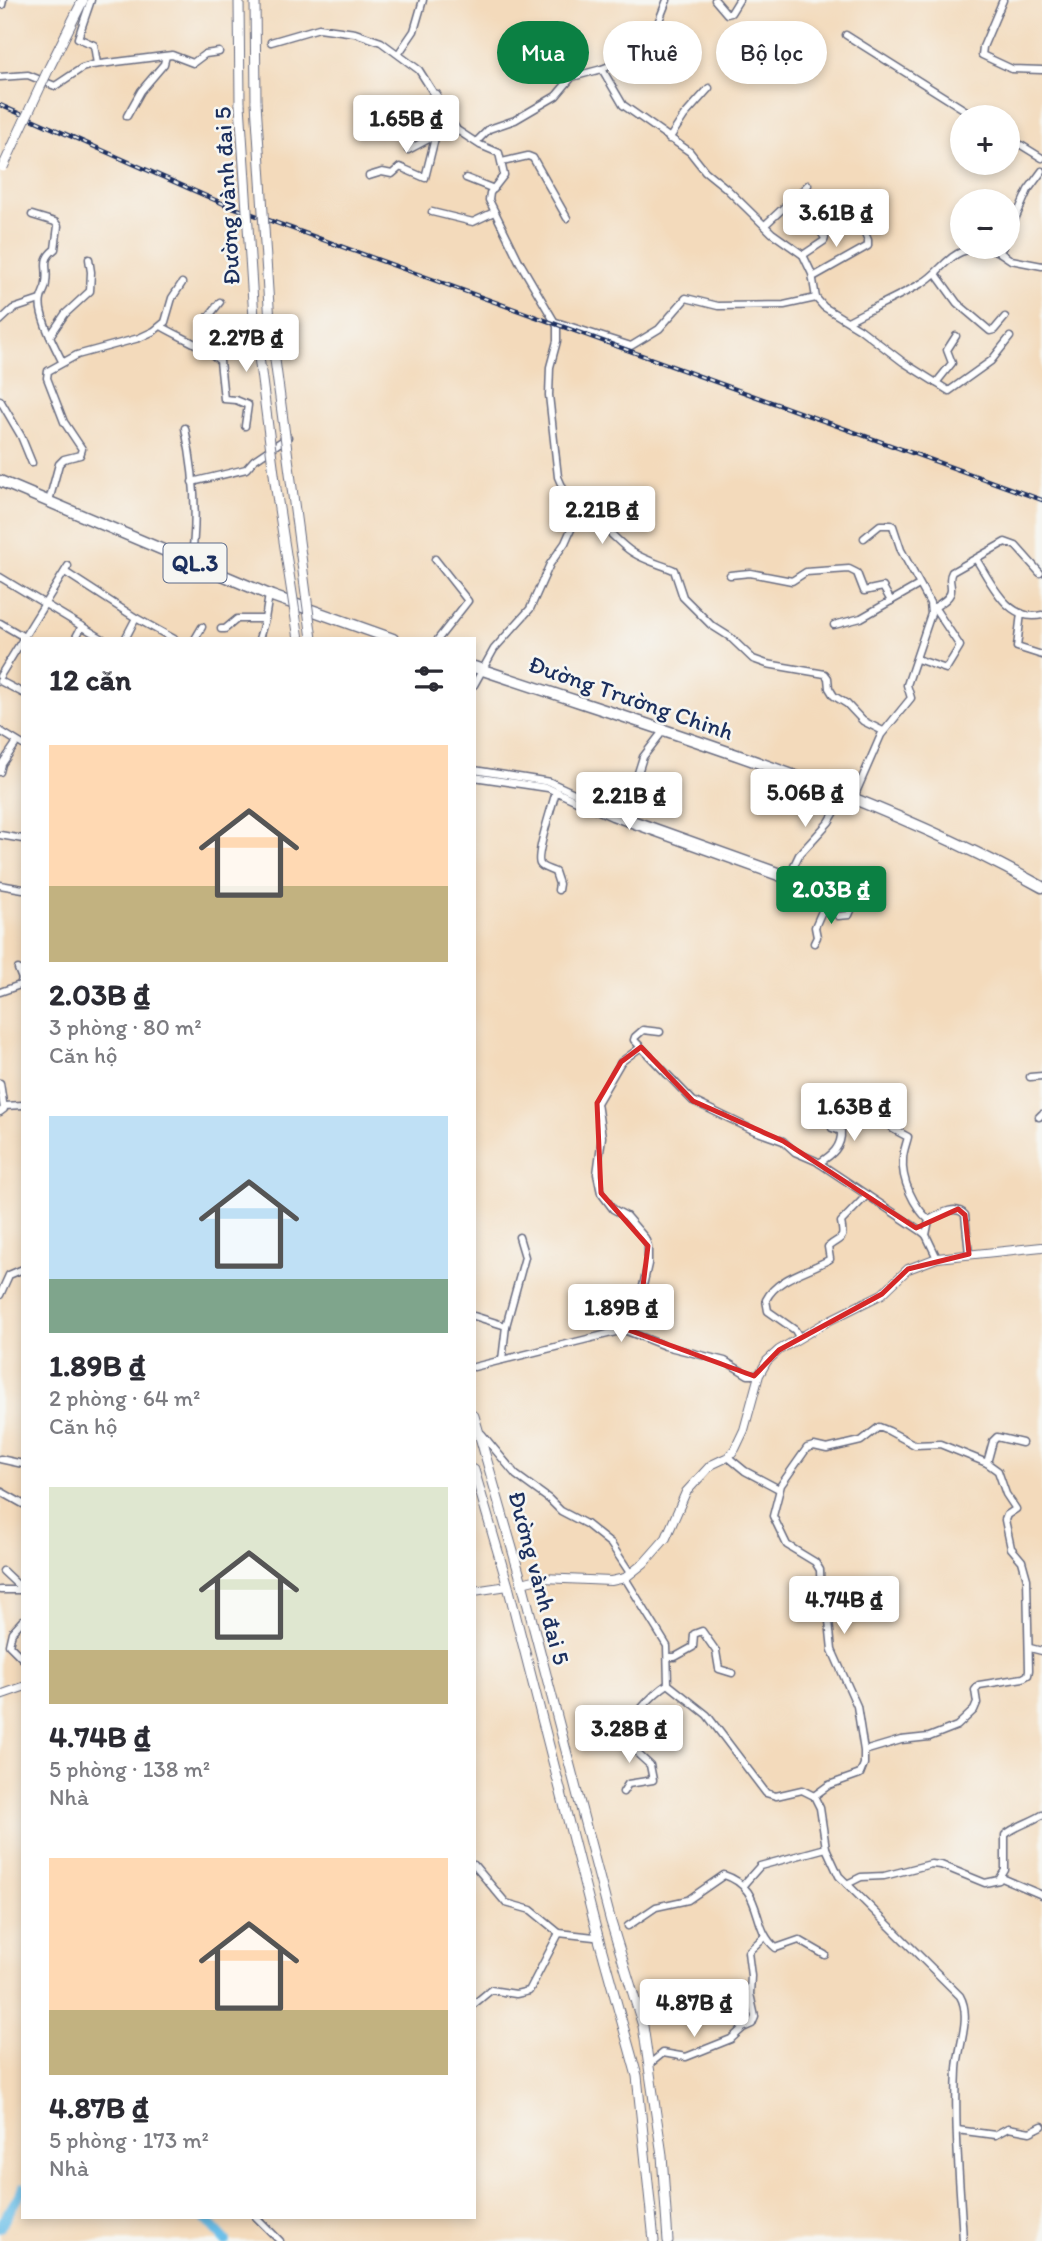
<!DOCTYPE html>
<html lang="vi">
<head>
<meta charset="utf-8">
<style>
	body { margin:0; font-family:Itim,sans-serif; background:#f7f7f7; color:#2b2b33; height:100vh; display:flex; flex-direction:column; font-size:26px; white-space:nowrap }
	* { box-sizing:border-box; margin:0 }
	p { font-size:23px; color:#7c7c81 }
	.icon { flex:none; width:38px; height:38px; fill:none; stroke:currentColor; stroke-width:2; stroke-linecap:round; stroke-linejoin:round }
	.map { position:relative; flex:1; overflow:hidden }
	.details { position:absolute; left:21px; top:637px; width:455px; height:1582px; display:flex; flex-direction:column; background:#fff; border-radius:0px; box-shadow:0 4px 10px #0003 }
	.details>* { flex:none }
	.banner { position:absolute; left:497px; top:21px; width:439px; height:63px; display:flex; gap:14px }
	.tools { position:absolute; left:950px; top:105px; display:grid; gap:14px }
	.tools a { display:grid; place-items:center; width:70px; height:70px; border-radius:50%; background:#fff; box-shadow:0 4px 10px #0003; font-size:35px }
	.price { position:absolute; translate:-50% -60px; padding:0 16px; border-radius:7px; background:#fff; color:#222; font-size:23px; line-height:46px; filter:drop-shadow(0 2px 4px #0008) }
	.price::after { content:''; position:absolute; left:50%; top:42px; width:21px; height:16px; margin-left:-10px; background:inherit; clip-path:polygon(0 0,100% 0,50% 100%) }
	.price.active { background:#0b8043; color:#fff }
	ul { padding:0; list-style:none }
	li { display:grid; align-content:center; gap:14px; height:371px; padding:0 28px }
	li span { display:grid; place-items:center; height:217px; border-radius:0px; color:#555 }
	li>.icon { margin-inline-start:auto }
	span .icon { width:126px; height:126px; fill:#fffc; stroke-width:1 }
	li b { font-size:30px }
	h2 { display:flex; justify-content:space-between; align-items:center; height:84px; padding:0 28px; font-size:30px }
	.pill { padding:0 24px; border-radius:32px; background:#fff; box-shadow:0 4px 10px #0003; font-size:24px; line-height:63px }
	.pill.active { background:#0b8043; color:#fff }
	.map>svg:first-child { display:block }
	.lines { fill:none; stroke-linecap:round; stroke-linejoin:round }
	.river { stroke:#6cc0e9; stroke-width:10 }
	.minor-casing { stroke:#676b7f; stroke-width:9 }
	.tertiary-casing { stroke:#676b7f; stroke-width:10 }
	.secondary-casing { stroke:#676b7f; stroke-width:11 }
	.trunk-casing { stroke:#676b7f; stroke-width:13 }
	.minor { stroke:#fff; stroke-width:6 }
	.tertiary { stroke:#fff; stroke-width:8 }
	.secondary { stroke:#fff; stroke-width:9 }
	.trunk { stroke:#fff; stroke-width:10 }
	.rail-casing { stroke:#1b2f5e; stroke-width:4.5 }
	.rail { stroke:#f6f6f2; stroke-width:2; stroke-dasharray:5; stroke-linecap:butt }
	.secondary-bridge-casing { stroke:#676b7f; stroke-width:11; stroke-linecap:butt }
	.secondary-bridge { stroke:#fff; stroke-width:9 }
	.marked { fill:none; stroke:#d62828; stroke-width:5; stroke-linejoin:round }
	.labels { text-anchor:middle; stroke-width:5; stroke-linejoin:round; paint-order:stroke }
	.shield { fill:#f6f6f2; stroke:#5d6b8a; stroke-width:2 }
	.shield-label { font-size:23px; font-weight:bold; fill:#1b2f5e }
	.street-label { font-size:24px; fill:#1b2f5e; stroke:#f6f6f2 }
</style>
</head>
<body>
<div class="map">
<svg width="1042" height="2241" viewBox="0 0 1042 2241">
	<rect width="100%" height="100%" fill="#f6f6f2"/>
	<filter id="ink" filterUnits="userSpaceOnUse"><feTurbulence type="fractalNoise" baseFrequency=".0143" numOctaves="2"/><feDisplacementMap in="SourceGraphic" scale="14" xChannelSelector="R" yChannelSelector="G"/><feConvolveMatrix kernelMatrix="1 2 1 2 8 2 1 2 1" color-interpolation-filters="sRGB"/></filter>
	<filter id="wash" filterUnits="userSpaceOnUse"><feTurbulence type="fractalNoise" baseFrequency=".00686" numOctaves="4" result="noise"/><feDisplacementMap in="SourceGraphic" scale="28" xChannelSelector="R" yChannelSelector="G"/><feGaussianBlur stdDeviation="1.57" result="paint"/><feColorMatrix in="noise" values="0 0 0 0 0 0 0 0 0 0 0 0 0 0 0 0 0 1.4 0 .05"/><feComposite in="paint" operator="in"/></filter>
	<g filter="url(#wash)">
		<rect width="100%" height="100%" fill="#f3dabb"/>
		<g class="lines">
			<!-- river -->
			<g class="river">
				<path d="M204 2217 226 2241"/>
				<path d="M0 2227 23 2188"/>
			</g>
		</g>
	</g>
	<g filter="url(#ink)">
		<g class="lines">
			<!-- minor casing -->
			<g class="minor-casing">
				<g id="minor">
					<path d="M91 0 78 38 94 45 97 64"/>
					<path d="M715 0 727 14 731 13 739 0"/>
					<path d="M1003 0 983 47 982 55 1012 69 1042 70"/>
					<path d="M2 5 3 0"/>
					<path d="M846 35 976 117"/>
					<path d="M271 42 319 28 355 33 381 42 419 70 457 130 480 145 499 153 504 175 490 193 489 200 519 261 557 326V341L550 367 549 395 558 477 576 518 565 543 550 564 530 609 494 649 474 685"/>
					<path d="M399 53 414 31 423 0"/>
					<path d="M602 69 623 105 690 152 705 171 726 188 772 233 803 255 812 274 816 298 824 307 860 329 903 362 949 391 991 361 1010 337"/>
					<path d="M0 77 28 75 55 86 82 68 92 65 172 55 193 63 205 54 219 52"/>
					<path d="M369 105 392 101 398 105 402 116"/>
					<path d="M127 116 141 91 164 64 166 56"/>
					<path d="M393 121 437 94"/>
					<path d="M1008 137 1042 158"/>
					<path d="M669 139 684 116 709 88"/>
					<path d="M476 142 489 129 515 120 556 96 572 77 602 69 629 58 644 43 658 23 667 0"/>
					<path d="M408 150 453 126"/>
					<path d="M502 162 528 156 533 158 567 218"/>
					<path d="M369 176 382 172 392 174 400 167 425 178 436 134"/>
					<path d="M466 178 494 189"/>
					<path d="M432 212 473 222 494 212"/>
					<path d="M32 215 55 222 58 226 55 249C40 261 49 266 46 283 46 289 42 293 41 299 37 314 55 347 62 361"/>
					<path d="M765 225 808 185"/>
					<path d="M1008 235 1028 190 1042 171"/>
					<path d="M999 252 1011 260 1042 266"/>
					<path d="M803 255 824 241 825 238 818 228"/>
					<path d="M936 274 957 303 990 331 994 330 1005 317"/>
					<path d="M813 277 868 246V240L863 229"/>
					<path d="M0 321 13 309 40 300"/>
					<path d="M848 321C872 308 898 297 922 283 937 275 946 258 961 252 974 247 986 247 999 252L1003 247"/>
					<path d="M556 322 631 346 659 329 686 298 718 306 784 305 816 298"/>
					<path d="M161 326C181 338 203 345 220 361L224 399 236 400 248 405 245 426"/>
					<path d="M50 336 65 314 90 291 91 272 89 259"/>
					<path d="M199 345 209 316 220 302"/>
					<path d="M936 383 952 363 947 350 956 336"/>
					<path d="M0 400 21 436 32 463"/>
					<path d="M185 428C194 471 198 519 191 562"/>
					<path d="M192 482 246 469 254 460 288 437"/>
					<path d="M49 501 59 464 64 459 80 455 82 449 64 422 47 378 48 371 77 355 139 338 154 331 165 322 172 298 182 283"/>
					<path d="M576 518C604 518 611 538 632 552 646 561 660 564 674 570L683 597 711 625 730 637 753 659 767 664 825 674 828 678 829 688 834 696 847 704 863 721 883 731"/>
					<path d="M864 538 880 525H891"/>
					<path d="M435 559 468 601 438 639"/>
					<path d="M976 559C991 582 1008 623 1042 615"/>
					<path d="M65 572 136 618 174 639"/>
					<path d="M730 575 750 573 792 581 806 572 849 569 857 573 864 591 883 587 891 601"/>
					<path d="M0 577 103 639"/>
					<path d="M932 609C939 604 952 598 951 589 951 581 948 579 952 572L1005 542 1016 546 1040 573"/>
					<path d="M1021 613 1017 647 1042 655"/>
					<path d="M0 623 24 637"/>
					<path d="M834 625 861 618 919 585"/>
					<path d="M221 629H225L237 619H265"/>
					<path d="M75 639 82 626"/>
					<path d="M125 639 136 618"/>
					<path d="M195 639 202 627"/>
					<path d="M259 639 265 619 269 595"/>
					<path d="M917 659 946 669 960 646 934 607"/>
					<path d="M0 676 68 566"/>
					<path d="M0 681 23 693"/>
					<path d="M0 731 23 745"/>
					<path d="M474 770 550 782 627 817 789 875"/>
					<path d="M0 772 2 764 17 742"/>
					<path d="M637 776 643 757 663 731"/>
					<path d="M474 777 548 788 612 817 850 903 852 908 849 915 838 916"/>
					<path d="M556 791C553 804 535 856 540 864 542 868 551 870 555 872L559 884 558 890"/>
					<path d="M854 797 881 735 911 698 907 685 931 614 930 603 901 550 893 526"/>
					<path d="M0 835 23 839"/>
					<path d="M788 878 799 855 829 822 845 795"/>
					<path d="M0 885 23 889"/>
					<path d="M814 943 817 937 815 927 829 895"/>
					<path d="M0 992 20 985 22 979 18 969"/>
					<path d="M660 1032 643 1030 635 1037 634 1040 693 1101 755 1131 783 1141 795 1152 816 1161 921 1231 926 1235 937 1258"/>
					<path d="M1030 1077 1042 1076"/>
					<path d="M0 1083 4 1109 0 1112"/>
					<path d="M4 1106 23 1105"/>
					<path d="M1039 1117 1042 1114"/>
					<path d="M893 1129 908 1137C906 1145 903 1152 903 1159 901 1180 914 1207 929 1220L926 1235"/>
					<path d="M819 1163C832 1155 842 1147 841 1131L832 1128"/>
					<path d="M929 1220C940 1214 956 1204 965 1215L969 1254"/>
					<path d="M0 1295 9 1275 23 1269"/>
					<path d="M474 1316 506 1326"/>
					<path d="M619 1331 615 1325 616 1320 637 1296 643 1286 648 1264V1246L645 1238 626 1216 613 1209 601 1193 597 1174 602 1137 597 1103 621 1062 641 1047"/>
					<path d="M799 1337 795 1330 768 1311 766 1300C777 1277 810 1271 830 1259L828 1247C841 1236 845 1242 841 1222L867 1195"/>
					<path d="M502 1360 506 1326 525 1257 519 1237"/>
					<path d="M474 1367 624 1330 665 1346 725 1361 748 1375H759"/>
					<path d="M482 1434 516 1475 549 1499 561 1511 586 1524 611 1544 630 1573"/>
					<path d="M728 1457 745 1471 779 1489"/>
					<path d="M0 1459 23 1464"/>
					<path d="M987 1463 993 1441 997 1437 1022 1443"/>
					<path d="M0 1491 23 1504"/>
					<path d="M3 1571 23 1590"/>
					<path d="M625 1578 667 1646 668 1684 707 1715 766 1793 776 1796 802 1790 814 1796 820 1808 826 1848 839 1876 960 1996C972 2017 958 2047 957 2069 954 2127 960 2184 963 2241"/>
					<path d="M0 1590H23"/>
					<path d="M23 1620 12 1632 9 1645 23 1659"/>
					<path d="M1030 1648 1042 1651"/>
					<path d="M668 1657H675L693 1647 694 1634 702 1631 716 1651 719 1669 732 1673"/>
					<path d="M579 1714C638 1742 627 1711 668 1684"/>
					<path d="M622 1724 639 1755 650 1765 653 1780 628 1784 623 1792"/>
					<path d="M814 1796 829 1785 860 1774 864 1764V1751L857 1706 832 1650 829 1621 821 1603 820 1570 815 1562 787 1545 773 1516 781 1485 807 1448 814 1446 827 1449 861 1441 879 1427 889 1431 915 1445 940 1444 987 1463 998 1471 1006 1494 1016 1509 1007 1515 1005 1520 1011 1548 1022 1561 1027 1579 1029 1670 1028 1675 1023 1678 979 1685 975 1690 977 1703 974 1710 957 1726 929 1737 901 1740 864 1751"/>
					<path d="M474 1865 506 1903 531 1910 559 1933 594 1937"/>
					<path d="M1002 1878 1042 1895"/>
					<path d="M744 1884 760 1866 826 1848"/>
					<path d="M847 1884 861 1877 884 1876 931 1864 941 1865 985 1883 999 1880 1005 1870V1835C1013 1827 1031 1822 1042 1815"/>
					<path d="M628 1926 656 1907 688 1900 724 1875C765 1888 750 1928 776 1948L799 1940 825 1955"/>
					<path d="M474 2004 491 1990 516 1994 529 1991 559 1933"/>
					<path d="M652 2062 663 2053 686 2057 731 2039 743 2028 752 2024 755 2017 750 1994 751 1976 748 1952 765 1936"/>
					<path d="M957 2130 995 2135 1008 2128 1030 2132 1042 2126"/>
					<path d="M256 2217 280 2241"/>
				</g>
			</g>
			<!-- tertiary casing -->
			<g class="tertiary-casing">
				<g id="tertiary">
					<path d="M522 1583 542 1578 611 1581 625 1578 644 1563 666 1538 686 1492 711 1465 728 1457 735 1449 744 1430 759 1375 767 1361 779 1350 830 1320 882 1294 908 1269 937 1258 1042 1247"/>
					<path d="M474 1591 508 1586"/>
					<path d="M0 1695 23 1687"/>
				</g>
			</g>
			<!-- secondary casing -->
			<g class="secondary-casing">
				<g id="secondary">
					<path d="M239 0 240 104"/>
					<path d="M255 0 256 102"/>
					<path d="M49 68 83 0"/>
					<path d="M474 1416 522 1583 611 1922 643 2026 662 2155 668 2241"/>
					<path d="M474 1470 508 1586 596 1929 637 2076 654 2241"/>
				</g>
			</g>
			<!-- trunk casing -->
			<g class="trunk-casing">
				<g id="trunk">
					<path d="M0 481 272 596 393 639"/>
					<path d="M474 667C666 732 864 788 1042 887"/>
				</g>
			</g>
			<!-- minor -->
			<use href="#minor" class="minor"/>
			<!-- tertiary -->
			<use href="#tertiary" class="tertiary"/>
			<!-- secondary -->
			<use href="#secondary" class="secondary"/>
			<!-- trunk -->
			<use href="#trunk" class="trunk"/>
			<!-- rail casing -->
			<g class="rail-casing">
				<path id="rail" d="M0 105 224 204 1042 500"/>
			</g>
			<!-- rail -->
			<use href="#rail" class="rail"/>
			<!-- secondary-bridge casing -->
			<g class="secondary-bridge-casing">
				<g id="secondary-bridge">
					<path d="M256 102 270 322 312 639"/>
					<path d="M240 104 254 318 276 489 299 639"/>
					<path d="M3 167 49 68"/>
				</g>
			</g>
			<!-- secondary-bridge -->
			<use href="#secondary-bridge" class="secondary-bridge"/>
		</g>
	</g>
	<!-- marked area -->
	<path class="marked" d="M641 1047 693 1101 783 1141 916 1228 958 1209 965 1215 969 1254 908 1269 882 1294 779 1350 754 1376 615 1325 643 1286 648 1246 601 1193 597 1103 621 1062Z"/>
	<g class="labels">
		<!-- shield labels -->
		<rect class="shield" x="163.5" y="543.5" width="63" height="39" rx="5"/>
		<g class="shield-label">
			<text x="195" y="571">QL.3</text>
		</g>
		<!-- street labels -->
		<g class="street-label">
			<text transform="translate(227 196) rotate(-93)" y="8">Đường vành đai 5</text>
			<text transform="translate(631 698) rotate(19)" y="8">Đường Trường Chinh</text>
			<text transform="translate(539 1578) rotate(75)" y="8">Đường vành đai 5</text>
		</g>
	</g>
</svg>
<div class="tools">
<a>+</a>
<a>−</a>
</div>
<b class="price" style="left:406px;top:155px">1.65B ₫</b>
<b class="price" style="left:836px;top:249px">3.61B ₫</b>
<b class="price" style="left:246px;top:374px">2.27B ₫</b>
<b class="price" style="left:602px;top:546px">2.21B ₫</b>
<b class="price" style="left:805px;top:829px">5.06B ₫</b>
<b class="price" style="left:629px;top:832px">2.21B ₫</b>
<b class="price active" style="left:831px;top:926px">2.03B ₫</b>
<b class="price" style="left:854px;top:1143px">1.63B ₫</b>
<b class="price" style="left:621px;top:1344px">1.89B ₫</b>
<b class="price" style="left:844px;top:1636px">4.74B ₫</b>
<b class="price" style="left:629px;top:1765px">3.28B ₫</b>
<b class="price" style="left:694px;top:2039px">4.87B ₫</b>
<div class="banner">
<a class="pill active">Mua</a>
<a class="pill">Thuê</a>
<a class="pill">Bộ lọc</a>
</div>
<section class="details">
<h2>12 căn<svg class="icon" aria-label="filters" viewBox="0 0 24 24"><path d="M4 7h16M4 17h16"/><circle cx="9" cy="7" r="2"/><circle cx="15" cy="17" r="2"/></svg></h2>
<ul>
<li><span style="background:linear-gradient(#ffd9b3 65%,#c2b280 0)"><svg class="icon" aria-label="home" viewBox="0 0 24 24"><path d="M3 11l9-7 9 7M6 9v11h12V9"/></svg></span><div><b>2.03B ₫</b><p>3 phòng · 80 m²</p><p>Căn hộ</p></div></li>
<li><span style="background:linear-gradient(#bfe0f5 75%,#7fa58c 0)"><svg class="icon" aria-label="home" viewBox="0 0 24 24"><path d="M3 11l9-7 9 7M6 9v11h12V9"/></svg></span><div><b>1.89B ₫</b><p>2 phòng · 64 m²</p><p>Căn hộ</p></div></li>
<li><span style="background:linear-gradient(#dfe7d0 75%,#c2b280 0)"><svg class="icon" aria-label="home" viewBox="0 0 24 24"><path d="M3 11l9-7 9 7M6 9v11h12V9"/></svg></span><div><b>4.74B ₫</b><p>5 phòng · 138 m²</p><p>Nhà</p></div></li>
<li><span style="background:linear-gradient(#ffd9b3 70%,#c2b280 0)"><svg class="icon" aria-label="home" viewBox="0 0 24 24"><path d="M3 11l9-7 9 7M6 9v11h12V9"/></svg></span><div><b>4.87B ₫</b><p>5 phòng · 173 m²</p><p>Nhà</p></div></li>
</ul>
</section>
</div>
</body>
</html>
